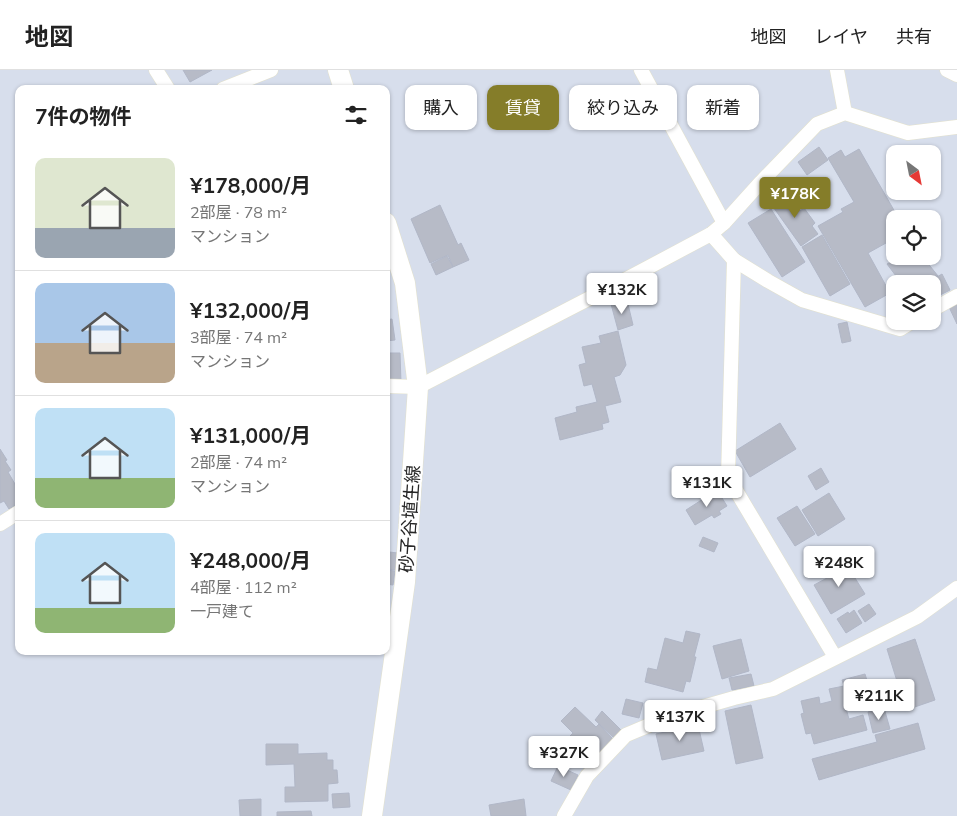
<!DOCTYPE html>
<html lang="ja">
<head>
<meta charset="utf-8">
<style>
	body { margin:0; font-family:Mulish,"Noto Sans JP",sans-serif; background:#f2f2f2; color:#222; height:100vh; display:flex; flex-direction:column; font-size:19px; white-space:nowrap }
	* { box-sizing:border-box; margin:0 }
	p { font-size:16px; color:#767676 }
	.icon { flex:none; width:28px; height:28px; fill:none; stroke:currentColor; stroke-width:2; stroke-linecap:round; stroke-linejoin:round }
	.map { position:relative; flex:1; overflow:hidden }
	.side { position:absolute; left:15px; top:15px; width:375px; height:570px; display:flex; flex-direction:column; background:#fff; border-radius:10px; box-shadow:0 1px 4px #0004 }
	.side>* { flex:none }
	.top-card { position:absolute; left:405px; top:15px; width:475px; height:45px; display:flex; gap:10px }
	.needle { width:32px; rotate:148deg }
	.fabs { position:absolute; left:886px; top:75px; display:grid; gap:10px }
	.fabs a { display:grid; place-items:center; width:55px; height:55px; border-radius:10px; background:#fff; box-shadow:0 1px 4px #0004; font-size:25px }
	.price { position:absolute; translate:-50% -42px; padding:0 11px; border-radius:5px; background:#fff; color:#222; font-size:16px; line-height:32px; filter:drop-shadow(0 1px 2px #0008) }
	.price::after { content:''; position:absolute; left:50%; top:30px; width:15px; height:11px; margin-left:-8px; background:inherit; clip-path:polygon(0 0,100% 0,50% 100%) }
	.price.active { background:#857d29; color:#fff }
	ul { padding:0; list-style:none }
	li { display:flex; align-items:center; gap:15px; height:125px; padding:0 20px }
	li+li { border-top:1px solid #e0e0e0 }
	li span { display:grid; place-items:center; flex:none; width:140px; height:100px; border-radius:10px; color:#555 }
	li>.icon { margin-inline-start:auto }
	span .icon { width:60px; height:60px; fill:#fffc; stroke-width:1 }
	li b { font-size:21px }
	h2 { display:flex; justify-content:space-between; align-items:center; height:60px; padding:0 20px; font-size:21px }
	.tag { padding:0 18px; border-radius:10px; background:#fff; box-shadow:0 1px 4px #0004; font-size:18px; line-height:45px }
	.tag.active { background:#857d29; color:#fff }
	header { display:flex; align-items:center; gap:30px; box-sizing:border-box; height:70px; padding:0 25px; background:#fff; border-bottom:1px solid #e0e0e0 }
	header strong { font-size:24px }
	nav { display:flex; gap:28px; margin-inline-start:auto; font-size:18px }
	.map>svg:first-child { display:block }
	.building { fill:#b7bbc7; stroke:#b1b7c7 }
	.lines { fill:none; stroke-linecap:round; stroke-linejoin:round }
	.minor-casing { stroke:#e3e1cc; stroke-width:15 }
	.secondary-casing { stroke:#e3e1cc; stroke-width:21 }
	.minor { stroke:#fff; stroke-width:14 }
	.secondary { stroke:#fff; stroke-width:20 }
	.labels { text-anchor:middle; stroke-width:4; stroke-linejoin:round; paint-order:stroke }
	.street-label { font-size:18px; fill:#272727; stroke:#fff }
</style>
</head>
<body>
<header>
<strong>地図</strong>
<nav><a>地図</a><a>レイヤ</a><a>共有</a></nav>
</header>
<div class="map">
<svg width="957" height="746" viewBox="0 0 957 746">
	<rect width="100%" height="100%" fill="#d7deec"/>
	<!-- building -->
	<g class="building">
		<path d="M183 0H212L190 12Z"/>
		<path d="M819 77 828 90 807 105 798 92Z"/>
		<path d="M859 79 899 149H895V168L868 183 890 223 865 237 818 156 843 142 841 139 854 132 828 88 841 80 845 87Z"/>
		<path d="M787 122 800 141 804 138 815 153 812 156 818 164 801 176 771 134Z"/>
		<path d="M440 135 458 175 461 173 469 190 453 197 448 185 430 193 411 149Z"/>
		<path d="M771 139 805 192 782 207 748 153Z"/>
		<path d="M822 165 850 214 830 226 802 177Z"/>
		<path d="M447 186 453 197 436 205 431 194Z"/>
		<path d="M902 186H922L938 206 924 214H902L887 194Z"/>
		<path d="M942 204 950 220 932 229V214H925Z"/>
		<path d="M627 230 633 255 618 260 611 234Z"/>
		<path d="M957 233V254L949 237Z"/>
		<path d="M392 249 395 270 386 271V250Z"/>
		<path d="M847 252 851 271 842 273 838 254Z"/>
		<path d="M618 261 626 295 620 305 614 307 621 332 605 336 609 352 602 354 603 359 560 370 555 348 577 342 576 337 597 332 592 314 584 316 579 295 586 293 582 277 601 273 599 266Z"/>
		<path d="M386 283H400L401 313 386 314Z"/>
		<path d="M780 353 796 379 750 407 735 381Z"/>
		<path d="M0 379 7 390 5 391 11 400 8 402 19 421V433L9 439 4 431 0 433Z"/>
		<path d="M821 398 829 412 816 420 808 406Z"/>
		<path d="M717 420 727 436 719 441 721 444 714 448 712 445 695 455 686 440Z"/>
		<path d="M829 423 845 449 818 466 802 440Z"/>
		<path d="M797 436 815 464 795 476 777 448Z"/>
		<path d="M703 467 718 473 714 482 699 476Z"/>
		<path d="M389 482 398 483 396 500 386 499Z"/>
		<path d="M845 492 865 524 831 544 814 515 827 508 825 504Z"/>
		<path d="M386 500 395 501 393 515 386 514Z"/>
		<path d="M869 534 876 544 865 552 858 541Z"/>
		<path d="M854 540 862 553 846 563 837 549 848 542 849 544Z"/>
		<path d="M686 561 700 564 694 587H696L690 612 686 611 683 622 645 612 648 598 657 600 665 568 683 573Z"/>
		<path d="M741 569 749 601 722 609 713 576Z"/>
		<path d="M915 569 935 630 906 640 887 579Z"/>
		<path d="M751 604 754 616 732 620 729 608Z"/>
		<path d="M865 604 869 617 876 615 879 625 864 629 861 620 848 624 851 634 845 635 849 649 863 645 867 660 814 674 811 663 806 664 801 644 804 643 801 631 819 627 820 634 832 631 829 619 844 616 842 610Z"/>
		<path d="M626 629 643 633 639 648 622 644Z"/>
		<path d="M751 635 763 688 736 694 725 641Z"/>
		<path d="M575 637 596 657 599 654 613 669 586 697 579 690 576 692 560 676 573 663 561 651Z"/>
		<path d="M884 638 890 659 873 663 868 642Z"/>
		<path d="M602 641 621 660 614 668 595 650Z"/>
		<path d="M918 653 925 679 819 710 812 689 877 672 875 665Z"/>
		<path d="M698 655 704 681 662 690 656 664Z"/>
		<path d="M266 674H298V684L327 683V690H333V700H337L338 713 328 714V731L285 732V717H295L294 694 266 695Z"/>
		<path d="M558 696 578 705 571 720 551 711Z"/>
		<path d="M349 723 350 737 333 738 332 724Z"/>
		<path d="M261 729V746H240L239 730Z"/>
		<path d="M524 729 526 746H491L489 735Z"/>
		<path d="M311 741 312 746H277V742Z"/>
	</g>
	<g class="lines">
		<!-- minor casing -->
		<g class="minor-casing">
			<g id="minor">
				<path d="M156 0 168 19"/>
				<path d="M641 0 724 153"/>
				<path d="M837 0 845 43"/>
				<path d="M947 0 957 5"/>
				<path d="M223 19 271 0"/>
				<path d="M711 164 734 190 728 407 835 587"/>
				<path d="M734 190 768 211 802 230 900 259 913 251"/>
				<path d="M932 240 957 226"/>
				<path d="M386 316 418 317 619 213 711 164 724 153 761 112 817 54 845 43 908 63 957 57"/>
				<path d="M0 454 19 442"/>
				<path d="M564 746 587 706 626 665 671 646 734 628 773 619 917 547 957 518"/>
			</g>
		</g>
		<!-- secondary casing -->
		<g class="secondary-casing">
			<g id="secondary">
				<path d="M338 0 344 19"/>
				<path d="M372 746 405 512 418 317 405 213 386 153"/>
			</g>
		</g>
		<!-- minor -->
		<use href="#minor" class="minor"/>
		<!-- secondary -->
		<use href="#secondary" class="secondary"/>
	</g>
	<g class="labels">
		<!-- street labels -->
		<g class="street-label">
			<text transform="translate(410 449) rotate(-86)" y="6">砂子谷埴生線</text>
		</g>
	</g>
</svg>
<div class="fabs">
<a><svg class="needle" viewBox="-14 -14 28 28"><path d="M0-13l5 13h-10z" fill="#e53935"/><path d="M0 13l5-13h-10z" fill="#767676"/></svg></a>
<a><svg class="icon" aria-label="locate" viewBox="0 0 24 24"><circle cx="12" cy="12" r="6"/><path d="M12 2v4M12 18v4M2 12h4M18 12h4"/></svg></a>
<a><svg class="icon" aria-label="layers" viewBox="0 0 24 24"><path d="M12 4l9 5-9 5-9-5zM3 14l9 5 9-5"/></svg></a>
</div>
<b class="price active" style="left:795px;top:149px">¥178K</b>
<b class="price" style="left:622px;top:245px">¥132K</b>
<b class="price" style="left:707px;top:438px">¥131K</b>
<b class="price" style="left:839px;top:518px">¥248K</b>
<b class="price" style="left:879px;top:651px">¥211K</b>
<b class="price" style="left:680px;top:672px">¥137K</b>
<b class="price" style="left:564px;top:708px">¥327K</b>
<div class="top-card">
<a class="tag">購入</a>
<a class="tag active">賃貸</a>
<a class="tag">絞り込み</a>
<a class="tag">新着</a>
</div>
<section class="side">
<h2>7件の物件<svg class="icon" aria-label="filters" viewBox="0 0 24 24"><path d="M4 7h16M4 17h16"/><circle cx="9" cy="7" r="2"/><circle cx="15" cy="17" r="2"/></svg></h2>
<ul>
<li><span style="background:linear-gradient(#dfe7d0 70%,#9aa5b1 0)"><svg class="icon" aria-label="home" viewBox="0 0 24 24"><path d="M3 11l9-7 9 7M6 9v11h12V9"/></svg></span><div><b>¥178,000/月</b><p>2部屋 · 78 m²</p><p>マンション</p></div></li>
<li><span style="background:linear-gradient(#a9c7e8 60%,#b9a48a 0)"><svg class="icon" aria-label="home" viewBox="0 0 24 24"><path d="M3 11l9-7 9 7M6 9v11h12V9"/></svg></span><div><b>¥132,000/月</b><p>3部屋 · 74 m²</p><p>マンション</p></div></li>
<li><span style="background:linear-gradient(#bfe0f5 70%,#8fb573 0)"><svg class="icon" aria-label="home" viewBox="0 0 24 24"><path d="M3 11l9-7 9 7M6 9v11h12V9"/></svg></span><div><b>¥131,000/月</b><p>2部屋 · 74 m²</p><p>マンション</p></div></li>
<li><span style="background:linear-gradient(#bfe0f5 75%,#8fb573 0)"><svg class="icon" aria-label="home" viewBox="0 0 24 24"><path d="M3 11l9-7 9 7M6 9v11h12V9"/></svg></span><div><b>¥248,000/月</b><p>4部屋 · 112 m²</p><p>一戸建て</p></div></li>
</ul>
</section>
</div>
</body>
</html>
